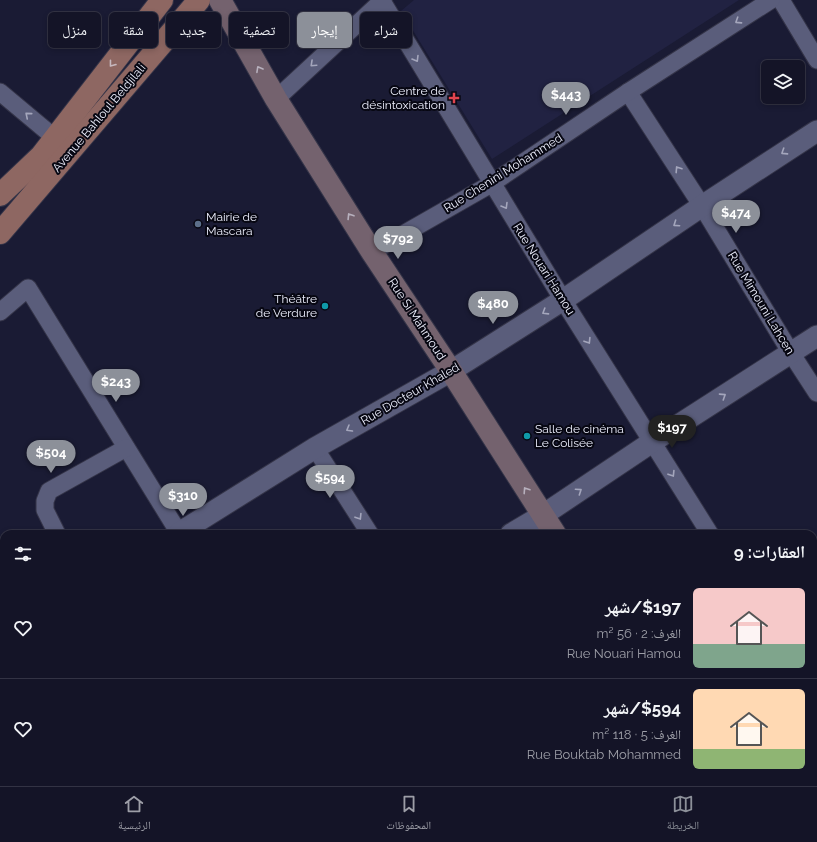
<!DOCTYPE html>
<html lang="ar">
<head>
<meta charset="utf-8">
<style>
	body { margin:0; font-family:Raleway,"Noto Naskh Arabic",sans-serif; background:#212133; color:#f1f3f6; direction:rtl; height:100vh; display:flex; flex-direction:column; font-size:15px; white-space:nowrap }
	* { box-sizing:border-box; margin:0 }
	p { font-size:13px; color:#9d9ea7 }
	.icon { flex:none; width:22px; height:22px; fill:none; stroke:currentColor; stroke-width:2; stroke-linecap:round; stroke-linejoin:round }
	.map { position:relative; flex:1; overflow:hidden; direction:ltr }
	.side { position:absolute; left:0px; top:530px; width:817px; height:256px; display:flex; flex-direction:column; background:#141427; border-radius:12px 12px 0 0; box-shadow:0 2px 6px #0003,0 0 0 1px #334; direction:rtl }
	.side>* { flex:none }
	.top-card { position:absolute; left:12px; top:12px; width:400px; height:36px; direction:rtl; display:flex; gap:8px }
	.buttons { position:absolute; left:761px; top:60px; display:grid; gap:8px }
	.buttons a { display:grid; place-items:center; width:44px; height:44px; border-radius:6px; background:#141427; box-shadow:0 2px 6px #0003,0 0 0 1px #334; font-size:20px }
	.price { position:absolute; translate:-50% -34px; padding:0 9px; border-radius:14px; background:#8c9099; color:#fff; font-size:13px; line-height:26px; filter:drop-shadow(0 1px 2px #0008) }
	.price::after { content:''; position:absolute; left:50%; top:24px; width:12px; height:9px; margin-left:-6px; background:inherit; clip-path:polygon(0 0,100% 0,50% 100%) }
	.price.active { background:#222; color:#fff }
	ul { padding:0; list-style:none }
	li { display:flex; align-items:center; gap:12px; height:100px; padding:0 12px }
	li+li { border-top:1px solid #334 }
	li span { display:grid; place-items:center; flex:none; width:112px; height:80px; border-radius:6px; color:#555 }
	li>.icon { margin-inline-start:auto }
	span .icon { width:48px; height:48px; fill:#fffc; stroke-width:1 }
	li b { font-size:17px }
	h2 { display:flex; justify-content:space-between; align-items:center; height:48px; padding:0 12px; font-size:17px }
	.tag { padding:0 14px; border-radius:6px; background:#141427; box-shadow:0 2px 6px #0003,0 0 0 1px #334; font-size:14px; line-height:36px }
	.tag.active { background:#8c9099; color:#fff }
	.tabs { display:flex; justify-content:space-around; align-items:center; height:56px; border-top:1px solid #334; background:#141427; font-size:11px; color:#9d9ea7 }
	.tabs a { display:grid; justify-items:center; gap:2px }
	.tabs .active { color:#8c9099 }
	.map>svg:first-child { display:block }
	.built { fill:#212242 }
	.education { fill:#2f2215 }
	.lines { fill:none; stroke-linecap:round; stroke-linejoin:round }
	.minor-casing { stroke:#343448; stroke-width:19 }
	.tertiary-casing { stroke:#343448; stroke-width:23 }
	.secondary-casing { stroke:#343448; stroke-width:24 }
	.primary-casing { stroke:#343448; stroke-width:24 }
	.minor { stroke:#5a5d7b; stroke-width:17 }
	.tertiary { stroke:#5a5d7b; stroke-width:21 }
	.secondary { stroke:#74626e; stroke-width:22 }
	.primary { stroke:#8e6762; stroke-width:22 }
	.oneway { stroke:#a4a6bc }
	.oneway2 { stroke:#c7b9bf }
	.oneway3 { stroke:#b7b0bd }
	.health-dot { fill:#e0444e; stroke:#070712; stroke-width:1.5 }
	.service-dot { fill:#5c6f8a; stroke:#070712; stroke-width:1.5 }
	.culture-dot { fill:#0f9aa8; stroke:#070712; stroke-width:1.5 }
	.labels { text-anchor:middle; stroke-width:4; stroke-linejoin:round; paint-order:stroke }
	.poi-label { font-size:12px; fill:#edeffd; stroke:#070712; text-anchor:end }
	.street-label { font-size:12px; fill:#edeffd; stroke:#070712 }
</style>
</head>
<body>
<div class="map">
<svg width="817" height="786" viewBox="0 0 817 786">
	<rect width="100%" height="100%" fill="#1a1b34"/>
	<!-- built -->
	<path class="built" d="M414 0H739L492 159 401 11Z"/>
	<!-- education -->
	<g class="education">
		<path d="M366 782H389L382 786H368Z"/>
		<path d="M402 782H513L516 786H396Z"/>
	</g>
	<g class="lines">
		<!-- minor casing -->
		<g class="minor-casing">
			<g id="minor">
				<path d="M781 0 817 60"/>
				<path d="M382 1 563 300 710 534"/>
				<path d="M0 92 55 138"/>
				<path d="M628 92 702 206 791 353 817 393"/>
				<path d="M276 99 383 0"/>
				<path d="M372 252 491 184 628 92 771 0"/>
				<path d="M0 312 28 288 179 533"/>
				<path d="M315 448 370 534"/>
				<path d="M57 534 45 510V501L49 491 126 448"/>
				<path d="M0 601 4 608"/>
				<path d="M813 609 817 606"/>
				<path d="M813 699 817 705"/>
				<path d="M228 782 231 786"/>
				<path d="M340 782 342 786"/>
				<path d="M526 785 530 782"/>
				<path d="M309 786 315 782"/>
			</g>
		</g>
		<!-- tertiary casing -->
		<g class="tertiary-casing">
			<g id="tertiary">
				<path d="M179 533 315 448 451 371 563 300 702 206 817 131"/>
				<path d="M511 534 543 515 652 442 817 336"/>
				<path d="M0 649 4 647"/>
				<path d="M39 786 96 782"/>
			</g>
		</g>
		<!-- secondary casing -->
		<g class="secondary-casing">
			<g id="secondary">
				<path d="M220 0 276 99 372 252 451 371 555 534"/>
				<path d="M717 782 719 786"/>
			</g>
		</g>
		<!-- primary casing -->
		<g class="primary-casing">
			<g id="primary">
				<path d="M0 195 41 156 162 0"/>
				<path d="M0 233 199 0"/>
			</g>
		</g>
		<!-- minor -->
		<use href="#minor" class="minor"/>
		<!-- tertiary -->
		<use href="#tertiary" class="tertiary"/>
		<!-- secondary -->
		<use href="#secondary" class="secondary"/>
		<!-- primary -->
		<use href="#primary" class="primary"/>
	</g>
	<!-- one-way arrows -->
	<defs><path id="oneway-chevron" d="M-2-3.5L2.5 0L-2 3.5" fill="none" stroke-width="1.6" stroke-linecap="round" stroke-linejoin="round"/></defs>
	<g class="oneway">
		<use href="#oneway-chevron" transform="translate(738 21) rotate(147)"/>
		<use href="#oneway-chevron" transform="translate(416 59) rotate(59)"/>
		<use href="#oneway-chevron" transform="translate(313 64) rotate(137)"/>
		<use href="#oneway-chevron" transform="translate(28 115) rotate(-140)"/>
		<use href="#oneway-chevron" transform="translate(784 152) rotate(147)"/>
		<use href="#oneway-chevron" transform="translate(678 169) rotate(-123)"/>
		<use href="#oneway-chevron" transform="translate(505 206) rotate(59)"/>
		<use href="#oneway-chevron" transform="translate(676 224) rotate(146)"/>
		<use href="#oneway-chevron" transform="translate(545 312) rotate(148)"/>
		<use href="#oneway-chevron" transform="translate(588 341) rotate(58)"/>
		<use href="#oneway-chevron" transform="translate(723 396) rotate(-33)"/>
		<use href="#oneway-chevron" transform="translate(349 429) rotate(150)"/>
		<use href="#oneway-chevron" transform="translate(672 474) rotate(58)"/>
		<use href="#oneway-chevron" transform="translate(579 491) rotate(-34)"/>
		<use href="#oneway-chevron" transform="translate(359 517) rotate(58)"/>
	</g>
	<use class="oneway2" href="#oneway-chevron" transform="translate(112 64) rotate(128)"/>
	<g class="oneway3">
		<use href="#oneway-chevron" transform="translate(259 69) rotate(-119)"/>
		<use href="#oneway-chevron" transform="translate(350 216) rotate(-122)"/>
		<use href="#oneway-chevron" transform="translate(526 490) rotate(-123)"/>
	</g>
	<!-- markers -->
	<path class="health-dot" d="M452 92h4v4h4v4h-4v4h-4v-4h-4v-4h4z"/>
	<circle class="service-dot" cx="198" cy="224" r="4"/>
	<g class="culture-dot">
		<circle cx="325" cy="306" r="4"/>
		<circle cx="527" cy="436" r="4"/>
	</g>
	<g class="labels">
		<!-- poi labels -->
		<g class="poi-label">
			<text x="445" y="95">Centre de<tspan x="445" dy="14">désintoxication</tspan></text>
			<text x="206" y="221" text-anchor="start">Mairie de<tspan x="206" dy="14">Mascara</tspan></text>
			<text x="317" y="303">Théâtre<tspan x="317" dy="14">de Verdure</tspan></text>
			<text x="535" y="433" text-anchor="start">Salle de cinéma<tspan x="535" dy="14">Le Colisée</tspan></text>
		</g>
		<!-- street labels -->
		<g class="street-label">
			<text transform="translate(99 118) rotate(-50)" y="4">Avenue Bahloul Beldjilali</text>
			<text transform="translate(503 173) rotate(-32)" y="4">Rue Chenini Mohammed</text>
			<text transform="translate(544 269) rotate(58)" y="4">Rue Nouari Hamou</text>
			<text transform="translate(761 303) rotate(59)" y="4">Rue Mimouni Lahcen</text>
			<text transform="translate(417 319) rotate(57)" y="4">Rue Si Mahmoud</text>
			<text transform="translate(410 394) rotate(-30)" y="4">Rue Docteur Khaled</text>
		</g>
	</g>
</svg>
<div class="buttons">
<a><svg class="icon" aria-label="layers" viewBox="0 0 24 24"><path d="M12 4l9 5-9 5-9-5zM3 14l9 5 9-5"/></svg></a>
</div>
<b class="price" style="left:566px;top:116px">$443</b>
<b class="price" style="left:736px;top:234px">$474</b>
<b class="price" style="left:398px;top:260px">$792</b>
<b class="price" style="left:493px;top:325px">$480</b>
<b class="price" style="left:116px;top:403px">$243</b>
<b class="price active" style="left:672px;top:449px">$197</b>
<b class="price" style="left:51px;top:474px">$504</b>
<b class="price" style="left:330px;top:499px">$594</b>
<b class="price" style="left:183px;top:517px">$310</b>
<div class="top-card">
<a class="tag">شراء</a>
<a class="tag active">إيجار</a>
<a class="tag">تصفية</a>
<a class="tag">جديد</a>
<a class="tag">شقة</a>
<a class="tag">منزل</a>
</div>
<section class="side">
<h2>العقارات: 9<svg class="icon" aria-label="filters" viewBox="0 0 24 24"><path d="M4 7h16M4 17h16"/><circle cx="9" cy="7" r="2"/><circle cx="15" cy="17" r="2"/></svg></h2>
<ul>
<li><span style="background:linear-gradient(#f6c9c9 70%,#7fa58c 0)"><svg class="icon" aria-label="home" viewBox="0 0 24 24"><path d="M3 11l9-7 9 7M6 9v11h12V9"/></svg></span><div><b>$197/شهر</b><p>الغرف: 2 · 56 m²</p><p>Rue Nouari Hamou</p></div><svg class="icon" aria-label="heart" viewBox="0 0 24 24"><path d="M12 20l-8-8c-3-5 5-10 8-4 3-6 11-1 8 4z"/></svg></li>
<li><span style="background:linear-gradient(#ffd9b3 75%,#8fb573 0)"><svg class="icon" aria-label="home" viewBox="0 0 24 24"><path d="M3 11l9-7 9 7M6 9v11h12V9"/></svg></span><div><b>$594/شهر</b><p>الغرف: 5 · 118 m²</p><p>Rue Bouktab Mohammed</p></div><svg class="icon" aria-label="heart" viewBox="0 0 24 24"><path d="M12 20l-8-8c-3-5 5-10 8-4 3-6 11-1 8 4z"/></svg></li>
</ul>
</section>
</div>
<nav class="tabs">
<a class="active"><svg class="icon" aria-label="map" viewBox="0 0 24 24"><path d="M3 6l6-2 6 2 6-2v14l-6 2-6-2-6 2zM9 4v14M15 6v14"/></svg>الخريطة</a>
<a><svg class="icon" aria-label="saved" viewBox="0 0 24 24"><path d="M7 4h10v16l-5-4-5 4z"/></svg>المحفوظات</a>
<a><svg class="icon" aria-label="home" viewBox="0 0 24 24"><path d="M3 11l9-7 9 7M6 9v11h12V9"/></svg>الرئيسية</a>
</nav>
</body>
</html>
